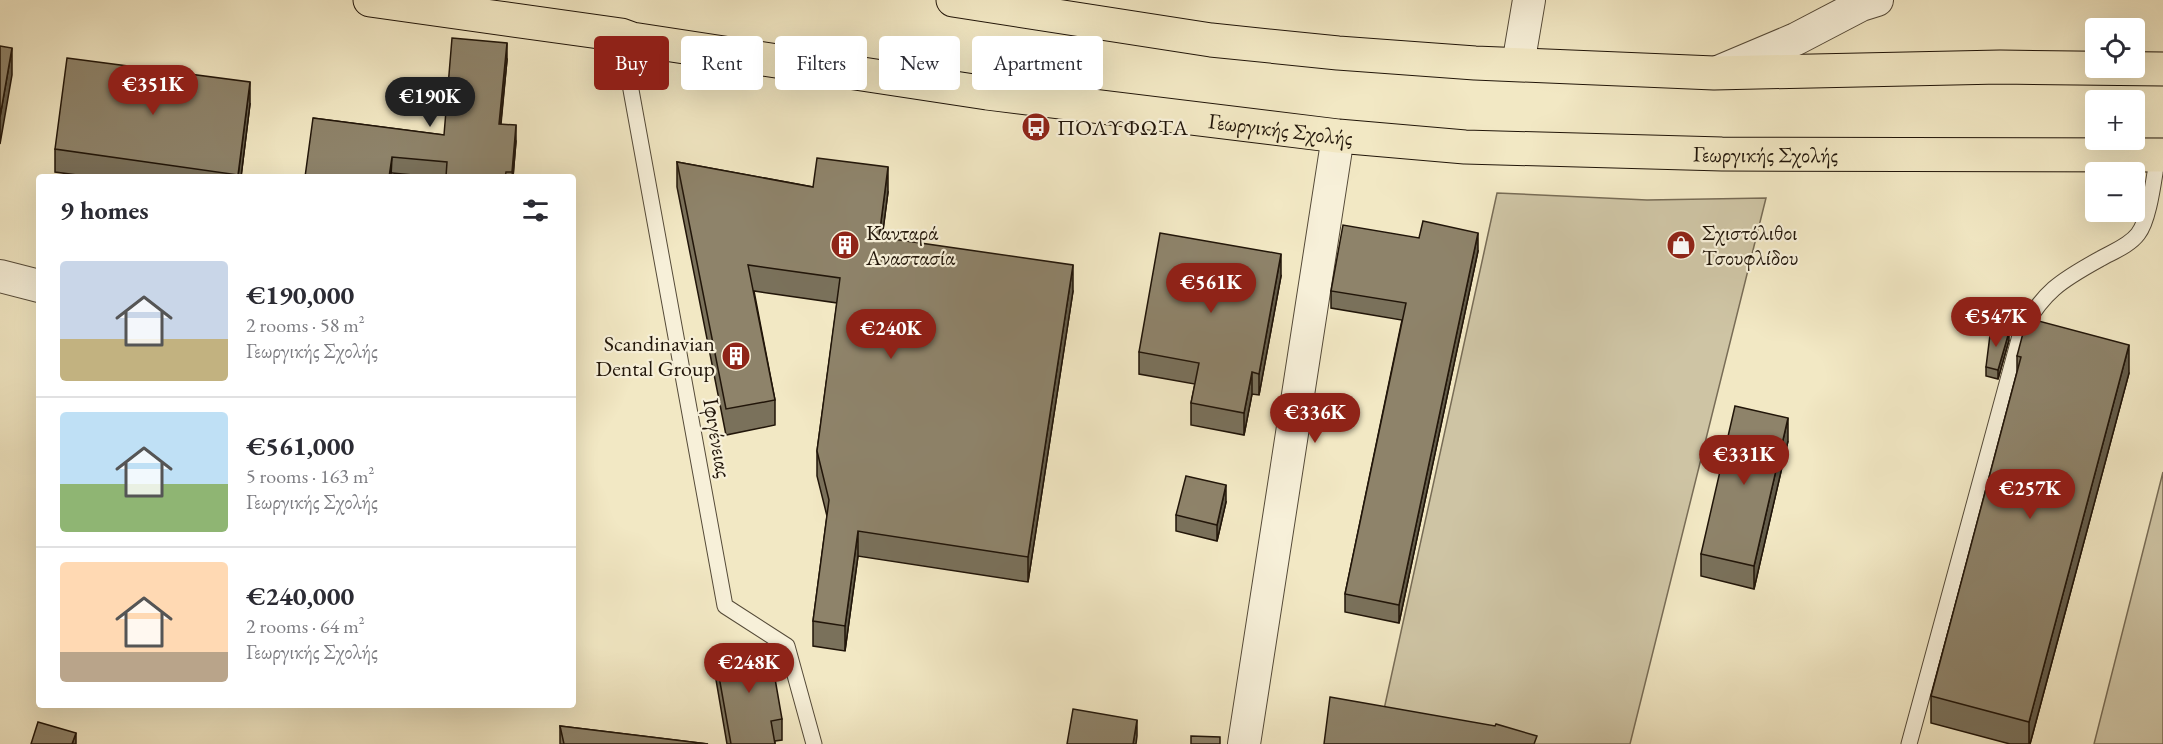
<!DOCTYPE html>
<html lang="en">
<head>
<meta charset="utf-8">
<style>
	body { margin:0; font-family:"EB Garamond",serif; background:#f2f2f3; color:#2b2b33; height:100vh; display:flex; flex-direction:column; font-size:22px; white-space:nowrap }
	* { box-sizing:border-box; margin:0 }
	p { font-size:20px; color:#7c7c81 }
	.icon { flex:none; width:33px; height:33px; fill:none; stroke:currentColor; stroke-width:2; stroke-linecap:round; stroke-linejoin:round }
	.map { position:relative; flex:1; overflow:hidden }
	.details { position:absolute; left:36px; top:174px; width:540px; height:534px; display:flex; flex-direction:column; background:#fff; border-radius:6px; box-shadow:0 6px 24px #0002 }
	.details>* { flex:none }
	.banner { position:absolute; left:594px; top:36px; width:570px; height:54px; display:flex; gap:12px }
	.tools { position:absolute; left:2085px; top:18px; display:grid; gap:12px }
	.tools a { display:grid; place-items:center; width:60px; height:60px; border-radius:6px; background:#fff; box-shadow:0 6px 24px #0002; font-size:30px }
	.price { position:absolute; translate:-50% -51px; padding:0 14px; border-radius:21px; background:#8f2418; color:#fff; font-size:20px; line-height:39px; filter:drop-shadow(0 2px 3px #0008) }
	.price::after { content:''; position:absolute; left:50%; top:36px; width:18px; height:14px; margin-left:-9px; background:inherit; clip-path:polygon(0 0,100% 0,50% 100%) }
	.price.on { background:#222; color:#fff }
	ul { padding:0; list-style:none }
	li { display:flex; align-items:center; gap:18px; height:150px; padding:0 24px }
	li+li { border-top:2px solid #e1e1e2 }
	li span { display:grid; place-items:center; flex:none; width:168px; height:120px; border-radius:6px; color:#555 }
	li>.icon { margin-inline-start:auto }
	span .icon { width:72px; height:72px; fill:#fffc; stroke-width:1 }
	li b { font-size:26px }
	h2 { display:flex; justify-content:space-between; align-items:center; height:72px; padding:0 24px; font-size:26px }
	.pill { padding:0 21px; border-radius:6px; background:#fff; box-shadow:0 6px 24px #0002; font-size:21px; line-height:54px }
	.pill.on { background:#8f2418; color:#fff }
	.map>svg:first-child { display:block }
	.green { fill:#cec4a4; stroke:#786c56; stroke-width:1.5 }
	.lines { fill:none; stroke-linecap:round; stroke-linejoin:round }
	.lane-casing { stroke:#554a38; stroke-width:17 }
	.street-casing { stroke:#554a38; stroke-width:34 }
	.primary-casing { stroke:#211509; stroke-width:35 }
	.lane { stroke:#f7f0d9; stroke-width:15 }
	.street { stroke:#f7f0d9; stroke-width:32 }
	.primary { stroke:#f2e8c4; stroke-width:33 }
	.wall { fill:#7a715b; stroke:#211509; stroke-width:1.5 }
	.shaded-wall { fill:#635c4a; stroke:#211509; stroke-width:1.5 }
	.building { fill:#8e836a; stroke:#211509; stroke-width:1.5 }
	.labels { text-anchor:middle; stroke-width:4.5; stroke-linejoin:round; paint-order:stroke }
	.poi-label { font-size:22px; fill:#211509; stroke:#f7f0d9; text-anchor:start }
	.street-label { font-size:22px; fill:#211509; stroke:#f7f0d9 }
</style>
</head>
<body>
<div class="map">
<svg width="2163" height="744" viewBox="0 0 2163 744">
	<rect width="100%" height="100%" fill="#f2e8c4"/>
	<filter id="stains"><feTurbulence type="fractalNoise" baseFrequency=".00333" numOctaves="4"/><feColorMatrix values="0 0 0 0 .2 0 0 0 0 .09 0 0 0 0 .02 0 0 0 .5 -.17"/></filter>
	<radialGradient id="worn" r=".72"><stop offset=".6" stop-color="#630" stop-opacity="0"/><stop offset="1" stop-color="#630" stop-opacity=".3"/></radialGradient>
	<!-- green -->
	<g class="green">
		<path d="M1497 193 1647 200 1766 198 1630 744H1517L1383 714Z"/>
		<path d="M2163 472V744H2094Z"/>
	</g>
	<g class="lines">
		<!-- lane casing -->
		<g class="lane-casing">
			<g id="lane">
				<path d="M621 35 725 606 787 646 814 744"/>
				<path d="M1909 744 2021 332C2043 292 2060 281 2100 259 2112 252 2129 246 2138 234 2150 219 2154 175 2158 155"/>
			</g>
		</g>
		<!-- street casing -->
		<g class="street-casing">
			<g id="street">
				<path d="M1518 65 1529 0"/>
				<path d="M1718 72 1796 39 1861 5 1877 0"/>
				<path d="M0 276 39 286"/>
				<path d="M1244 744 1338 136"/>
			</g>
		</g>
		<!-- primary casing -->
		<g class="primary-casing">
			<g id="primary">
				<path id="s1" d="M370 0 621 35 632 39 987 93 1338 136 1465 147 1722 154 2163 155"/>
				<path d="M953 0 1211 40 1338 53 1475 63 1714 73 2000 67 2163 69"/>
			</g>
		</g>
		<!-- lane -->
		<use href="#lane" class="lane"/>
		<!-- street -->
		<use href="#street" class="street"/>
		<!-- primary -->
		<use href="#primary" class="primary"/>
	</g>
	<!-- wall -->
	<g class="wall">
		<path d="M507 60 501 124 516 141 513 177H435L392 173 313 118 444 135Z"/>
		<path d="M250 104 241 177H92L55 172V149Z"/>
		<path d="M677 162 813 187 888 192 882 237 1073 291 1028 582 858 556 845 651 813 646V621L827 516 817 476V451L837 303 754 291 775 400V425L726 435 677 187Z"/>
		<path d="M1478 251 1399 623 1345 612V594L1402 320 1331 308V291Z"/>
		<path d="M1281 276 1259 395 1252 394 1244 435 1191 425V403L1195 384 1139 374V352Z"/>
		<path d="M2009 340 1998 379 1986 376V367Z"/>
		<path d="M2017 356 2129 373 2030 744H2010L1931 723V696L2017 372Z"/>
		<path d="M1788 441 1754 589 1701 576V554Z"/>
		<path d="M1226 502 1217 541 1176 531V515Z"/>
		<path d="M715 654 782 719V740L775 741V744H727L715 674Z"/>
		<path d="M560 726 708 744H560Z"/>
	</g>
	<!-- shaded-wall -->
	<g class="shaded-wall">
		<path d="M507 43V60L499 140V124Z"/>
		<path d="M12 48V75L0 144V117Z"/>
		<path d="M250 82V104L241 177H238Z"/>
		<path d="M516 125V141L513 177H512Z"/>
		<path d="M392 157 391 177H389Z"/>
		<path d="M888 167V192L879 262V237Z"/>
		<path d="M1478 233V251L1399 623V605Z"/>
		<path d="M1281 254V276L1259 395V374Z"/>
		<path d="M1073 265V291L1028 582V557Z"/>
		<path d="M2009 332V340L1998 379V370Z"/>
		<path d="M2129 345V373L2030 744H2029V722Z"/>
		<path d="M1252 372V394L1244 435V413Z"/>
		<path d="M1788 418V441L1754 589V566Z"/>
		<path d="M1226 485V502L1217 541V525Z"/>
		<path d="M858 531V556L845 651V626Z"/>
		<path d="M1137 720V736L1136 744H1133Z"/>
		<path d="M76 733V744H72Z"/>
	</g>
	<!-- building -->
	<g class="building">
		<path d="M452 38 507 43 499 124 516 125 512 172H506L505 177H446L447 162 392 157 389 177H305L313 118 444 135Z"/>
		<path d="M0 46 12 48 0 117Z"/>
		<path d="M67 58 250 82 238 175 55 149Z"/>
		<path d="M817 158 888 167 879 237 1073 265 1028 557 858 531 845 626 813 621 829 500 817 451 840 278 748 265 775 400 726 409 677 162 813 187Z"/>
		<path d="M1423 221 1478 233 1399 605 1345 594 1406 303 1331 291 1343 225 1419 238Z"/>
		<path d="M1160 233 1281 254 1259 374 1252 372 1244 413 1191 403 1199 363 1139 352Z"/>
		<path d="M2027 318 2129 345 2029 722 1931 696 2021 357 2017 356Z"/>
		<path d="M1991 327 2009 332 1998 370 1986 367Z"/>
		<path d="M1735 406 1788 418 1754 566 1701 554Z"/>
		<path d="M1186 476 1226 485 1217 525 1176 515Z"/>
		<path d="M769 644 782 719 771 721 775 744H731L715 654Z"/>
		<path d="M1330 697 1495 726 1496 724 1537 736 1534 744H1324Z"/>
		<path d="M1073 709 1137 720 1133 744H1067Z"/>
		<path d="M38 722 76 733 72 744H31Z"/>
		<path d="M560 726 708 744H564Z"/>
		<path d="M1191 736 1220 737V744H1191Z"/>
	</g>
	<!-- icons -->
	<defs>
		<g id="bus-disc" transform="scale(1.5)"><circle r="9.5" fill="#8f2418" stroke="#f7f0d9"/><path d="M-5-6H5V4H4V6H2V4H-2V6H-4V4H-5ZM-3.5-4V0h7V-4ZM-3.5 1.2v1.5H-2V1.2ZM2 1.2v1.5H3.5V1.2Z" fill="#fff"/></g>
		<g id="building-disc" transform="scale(1.5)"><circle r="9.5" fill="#8f2418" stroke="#f7f0d9"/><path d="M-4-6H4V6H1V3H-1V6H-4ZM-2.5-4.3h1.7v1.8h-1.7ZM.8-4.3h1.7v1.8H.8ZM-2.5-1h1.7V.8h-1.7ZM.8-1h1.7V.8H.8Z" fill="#fff"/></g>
		<g id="shop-disc" transform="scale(1.5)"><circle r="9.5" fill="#8f2418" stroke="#f7f0d9"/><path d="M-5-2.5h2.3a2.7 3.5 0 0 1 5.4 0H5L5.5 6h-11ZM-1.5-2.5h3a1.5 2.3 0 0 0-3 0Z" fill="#fff"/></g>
	</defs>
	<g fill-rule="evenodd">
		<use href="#bus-disc" x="1036" y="127"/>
		<use href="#building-disc" x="845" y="245"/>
		<use href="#shop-disc" x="1681" y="245"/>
		<use href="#building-disc" x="736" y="356"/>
	</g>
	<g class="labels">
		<!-- poi labels -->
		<g class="poi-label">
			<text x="1057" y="135">ΠΟΛΥΦΩΤΑ</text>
			<text x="866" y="240">Κανταρά<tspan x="866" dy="25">Αναστασία</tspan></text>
			<text x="1702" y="240">Σχιστόλιθοι<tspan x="1702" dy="25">Τσουφλίδου</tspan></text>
			<text x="715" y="351" text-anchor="end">Scandinavian<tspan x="715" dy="25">Dental Group</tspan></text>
		</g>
		<!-- street labels -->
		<g class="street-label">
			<text dy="8" stroke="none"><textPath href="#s1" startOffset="920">Γεωργικής Σχολής</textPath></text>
			<text dy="8" stroke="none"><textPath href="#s1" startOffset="1406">Γεωργικής Σχολής</textPath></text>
			<text transform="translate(718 438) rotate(80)" y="8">Ιφιγένειας</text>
		</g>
	</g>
	<rect width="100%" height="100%" filter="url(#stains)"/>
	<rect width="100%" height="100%" fill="url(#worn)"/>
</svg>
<div class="tools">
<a><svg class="icon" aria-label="locate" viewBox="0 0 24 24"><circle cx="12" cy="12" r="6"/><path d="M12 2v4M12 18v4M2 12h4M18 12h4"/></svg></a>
<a>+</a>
<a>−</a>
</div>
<b class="price" style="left:153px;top:116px">€351K</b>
<b class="price on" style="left:430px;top:128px">€190K</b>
<b class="price" style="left:1211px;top:314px">€561K</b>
<b class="price" style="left:1996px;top:348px">€547K</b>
<b class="price" style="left:891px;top:360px">€240K</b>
<b class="price" style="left:1315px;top:444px">€336K</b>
<b class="price" style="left:1744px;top:486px">€331K</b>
<b class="price" style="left:2030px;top:520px">€257K</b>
<b class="price" style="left:749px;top:694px">€248K</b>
<div class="banner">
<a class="pill on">Buy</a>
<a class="pill">Rent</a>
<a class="pill">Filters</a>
<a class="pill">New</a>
<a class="pill">Apartment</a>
</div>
<section class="details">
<h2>9 homes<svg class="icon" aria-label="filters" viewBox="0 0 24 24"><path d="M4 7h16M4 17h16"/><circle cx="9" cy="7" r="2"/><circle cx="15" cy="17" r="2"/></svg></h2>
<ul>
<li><span style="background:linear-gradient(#c9d6e8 65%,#c2b280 0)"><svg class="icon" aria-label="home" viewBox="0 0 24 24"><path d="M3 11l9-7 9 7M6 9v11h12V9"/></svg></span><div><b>€190,000</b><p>2 rooms · 58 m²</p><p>Γεωργικής Σχολής</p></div></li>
<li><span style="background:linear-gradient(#bfe0f5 60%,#8fb573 0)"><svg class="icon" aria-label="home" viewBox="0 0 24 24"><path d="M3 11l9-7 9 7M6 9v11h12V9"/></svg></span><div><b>€561,000</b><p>5 rooms · 163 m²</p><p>Γεωργικής Σχολής</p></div></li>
<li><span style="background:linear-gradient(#ffd9b3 75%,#b9a48a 0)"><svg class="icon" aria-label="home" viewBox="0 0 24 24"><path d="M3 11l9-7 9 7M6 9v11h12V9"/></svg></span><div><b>€240,000</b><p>2 rooms · 64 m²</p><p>Γεωργικής Σχολής</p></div></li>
</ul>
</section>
</div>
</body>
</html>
